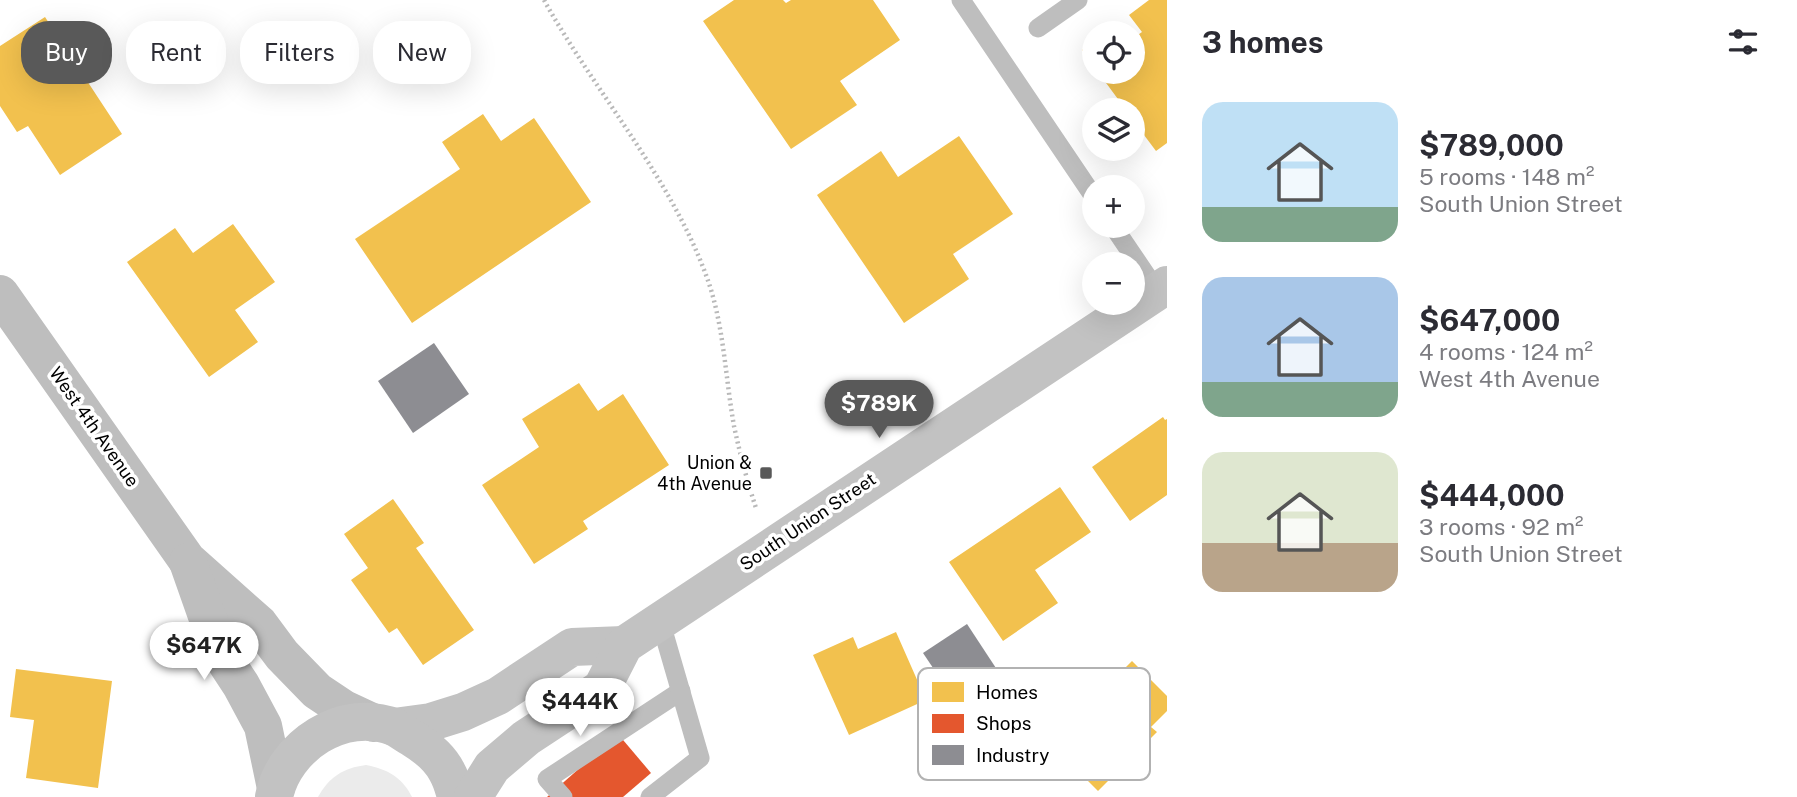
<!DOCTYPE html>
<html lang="en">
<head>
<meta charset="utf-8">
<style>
	body { margin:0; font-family:"Public Sans",sans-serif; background:#f2f2f3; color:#2b2b33; height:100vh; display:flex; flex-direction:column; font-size:26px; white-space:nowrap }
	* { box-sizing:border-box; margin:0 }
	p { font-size:23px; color:#7c7c81 }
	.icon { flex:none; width:38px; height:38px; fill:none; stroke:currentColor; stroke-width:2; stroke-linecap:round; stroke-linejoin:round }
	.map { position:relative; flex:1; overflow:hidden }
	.drawer { display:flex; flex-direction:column; background:#fff; width:630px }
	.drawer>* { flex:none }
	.hud { position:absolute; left:21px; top:21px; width:665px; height:63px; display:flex; gap:14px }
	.tools { position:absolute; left:1082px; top:21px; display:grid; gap:14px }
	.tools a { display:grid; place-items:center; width:63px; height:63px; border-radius:50%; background:#fff; box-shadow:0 7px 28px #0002; font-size:35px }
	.price { position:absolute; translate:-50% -60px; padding:0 16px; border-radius:24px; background:#fff; color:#222; font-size:23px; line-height:46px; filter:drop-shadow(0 2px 4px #0008) }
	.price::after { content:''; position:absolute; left:50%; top:42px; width:21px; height:16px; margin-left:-10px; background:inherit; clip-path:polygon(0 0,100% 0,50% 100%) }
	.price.active { background:#595959; color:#fff }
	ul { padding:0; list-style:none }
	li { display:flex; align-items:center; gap:21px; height:175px; padding:0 35px }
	li span { display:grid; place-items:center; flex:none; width:196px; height:140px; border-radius:21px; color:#555 }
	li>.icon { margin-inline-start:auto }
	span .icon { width:84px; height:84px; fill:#fffc; stroke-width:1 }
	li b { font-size:30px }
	h2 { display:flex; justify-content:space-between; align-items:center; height:84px; padding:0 35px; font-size:30px }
	.tag { padding:0 24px; border-radius:28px; background:#fff; box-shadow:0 7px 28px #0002; font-size:24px; line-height:63px }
	.tag.active { background:#595959; color:#fff }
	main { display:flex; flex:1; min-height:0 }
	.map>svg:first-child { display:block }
	.green { fill:#ebebeb }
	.homes { fill:#f2c14e }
	.shops { fill:#e4572e }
	.industry { fill:#8d8d92 }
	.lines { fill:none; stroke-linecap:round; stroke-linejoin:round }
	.path { stroke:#b9b9b9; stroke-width:4.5; stroke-dasharray:2 3.5; stroke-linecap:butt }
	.service { stroke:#bebebe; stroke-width:19 }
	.tertiary { stroke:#bebebe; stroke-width:38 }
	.secondary { stroke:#c2c2c2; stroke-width:38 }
	.poi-dot { fill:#595959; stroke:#fff; stroke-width:2.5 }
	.labels { text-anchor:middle; stroke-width:7; stroke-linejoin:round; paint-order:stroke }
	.street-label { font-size:18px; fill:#000; stroke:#fff }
	.poi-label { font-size:18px; fill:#000; stroke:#fff; text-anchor:end }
	.key { fill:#fff; stroke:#b2b2b2; stroke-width:2 }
	.key-label { font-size:19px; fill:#000 }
</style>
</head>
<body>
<main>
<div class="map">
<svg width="1167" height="797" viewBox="0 0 1167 797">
	<rect width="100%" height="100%" fill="#fff"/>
	<!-- green -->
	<path class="green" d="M366 765C387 769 402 777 412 797H318C329 777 343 768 366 765Z"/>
	<!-- homes -->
	<g class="homes">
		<path d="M734 0H783L786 3 791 0H873L900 40 840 81 857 105 791 149 703 21Z"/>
		<path d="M1149 0H1167V143L1156 151 1132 119V110H1126L1098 72H1132V39L1142 32 1129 15Z"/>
		<path d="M45 17 122 134 60 175 28 126 17 132 0 106V46Z"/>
		<path d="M1094 41V66L1082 50Z"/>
		<path d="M483 114 501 141 534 118 591 202 412 323 355 239 460 169 442 142Z"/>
		<path d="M959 136 1013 214 953 254 969 279 904 323 817 195 881 151 898 177Z"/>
		<path d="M233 224 275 282 235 310 258 342 209 377 127 262 175 228 193 253Z"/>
		<path d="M579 383 598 411 623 394 669 465 583 521 588 529 534 564 482 485 539 447 522 419Z"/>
		<path d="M1163 417 1165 420 1167 419V495L1130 521 1092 467Z"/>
		<path d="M1060 487 1091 532 1035 570 1058 603 1003 641 949 562Z"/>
		<path d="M393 499 424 543 416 548 474 630 423 665 397 628 389 633 351 580 368 568 344 534Z"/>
		<path d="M896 632 926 700 849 735 813 655 853 637 858 649Z"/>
		<path d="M1132 661 1167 696V711L1151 727 1157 732 1098 791 1050 743Z"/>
		<path d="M16 669 112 681 98 788 26 778 34 720 10 717Z"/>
	</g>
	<!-- shops -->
	<path class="shops" d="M618 734 651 773 623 797H547Z"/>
	<!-- industry -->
	<g class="industry">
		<path d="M434 343 469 394 413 433 378 381Z"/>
		<path d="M967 624 1013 694 970 723 923 653Z"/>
	</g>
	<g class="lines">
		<!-- path -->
		<path class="path" d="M544 0C595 92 669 175 706 275 724 323 725 376 734 426 740 454 747 481 756 508"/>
		<!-- service -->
		<g class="service">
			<path d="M961 0 1094 197"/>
			<path d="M1038 28 1078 0"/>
			<path d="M1113 226 1157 291"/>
			<path d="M563 797 547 779 681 691"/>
			<path d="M650 797 700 758 660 620"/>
		</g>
		<!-- tertiary -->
		<g class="tertiary">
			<path d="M0 294 187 560 259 624 282 655 317 691 344 709 374 723"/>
			<path d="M188 562 220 653 241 685 263 726 276 788"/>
		</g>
		<!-- secondary -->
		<g class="secondary">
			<path d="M394 727 431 722 463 712 498 696 572 647 624 645"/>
			<path d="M274 797C284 746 343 707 394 727 400 730 406 735 412 738 425 746 440 758 447 772 451 779 454 789 456 797"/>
			<path d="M473 797 492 767 526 738 602 688 624 645 1167 285"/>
		</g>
	</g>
	<!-- markers -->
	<rect class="poi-dot" x="759" y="466" width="14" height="14" rx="3.5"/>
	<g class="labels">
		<!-- street labels -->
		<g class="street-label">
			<text transform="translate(94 427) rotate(55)" y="6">West 4th Avenue</text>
			<text transform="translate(808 522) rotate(-34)" y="6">South Union Street</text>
		</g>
		<!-- poi labels -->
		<g class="poi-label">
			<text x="752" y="469">Union &amp;<tspan x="752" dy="21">4th Avenue</tspan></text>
		</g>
	</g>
	<!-- legend -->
	<rect x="918" y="668" width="232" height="112" rx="10" class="key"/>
	<rect x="932" y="682" width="32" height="20" fill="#f2c14e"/>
	<rect x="932" y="714" width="32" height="19" fill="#e4572e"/>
	<rect x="932" y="745" width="32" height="20" fill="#8d8d92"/>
	<g class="key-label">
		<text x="976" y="699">Homes</text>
		<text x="976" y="730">Shops</text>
		<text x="976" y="762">Industry</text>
	</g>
</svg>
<div class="tools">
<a><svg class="icon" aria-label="locate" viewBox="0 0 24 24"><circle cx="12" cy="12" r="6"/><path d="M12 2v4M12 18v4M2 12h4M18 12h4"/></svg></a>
<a><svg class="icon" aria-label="layers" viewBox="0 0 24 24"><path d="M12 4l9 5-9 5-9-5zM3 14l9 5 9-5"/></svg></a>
<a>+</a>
<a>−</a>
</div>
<b class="price active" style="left:879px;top:440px">$789K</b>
<b class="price" style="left:204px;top:682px">$647K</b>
<b class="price" style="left:580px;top:738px">$444K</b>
<div class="hud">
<a class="tag active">Buy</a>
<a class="tag">Rent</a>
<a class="tag">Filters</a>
<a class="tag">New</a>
</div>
</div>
<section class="drawer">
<h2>3 homes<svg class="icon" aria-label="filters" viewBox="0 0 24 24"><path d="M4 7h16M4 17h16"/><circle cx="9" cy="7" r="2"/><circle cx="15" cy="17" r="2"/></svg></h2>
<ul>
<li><span style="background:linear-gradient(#bfe0f5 75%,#7fa58c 0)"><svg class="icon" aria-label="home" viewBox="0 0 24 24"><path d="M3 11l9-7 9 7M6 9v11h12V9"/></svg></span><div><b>$789,000</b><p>5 rooms · 148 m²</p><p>South Union Street</p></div></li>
<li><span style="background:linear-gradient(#a9c7e8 75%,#7fa58c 0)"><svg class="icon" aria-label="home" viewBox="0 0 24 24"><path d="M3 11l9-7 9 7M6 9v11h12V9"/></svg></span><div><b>$647,000</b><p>4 rooms · 124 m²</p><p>West 4th Avenue</p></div></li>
<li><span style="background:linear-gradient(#dfe7d0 65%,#b9a48a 0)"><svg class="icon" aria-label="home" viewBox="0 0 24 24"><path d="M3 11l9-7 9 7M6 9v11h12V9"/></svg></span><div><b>$444,000</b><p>3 rooms · 92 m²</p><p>South Union Street</p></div></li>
</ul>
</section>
</main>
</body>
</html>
